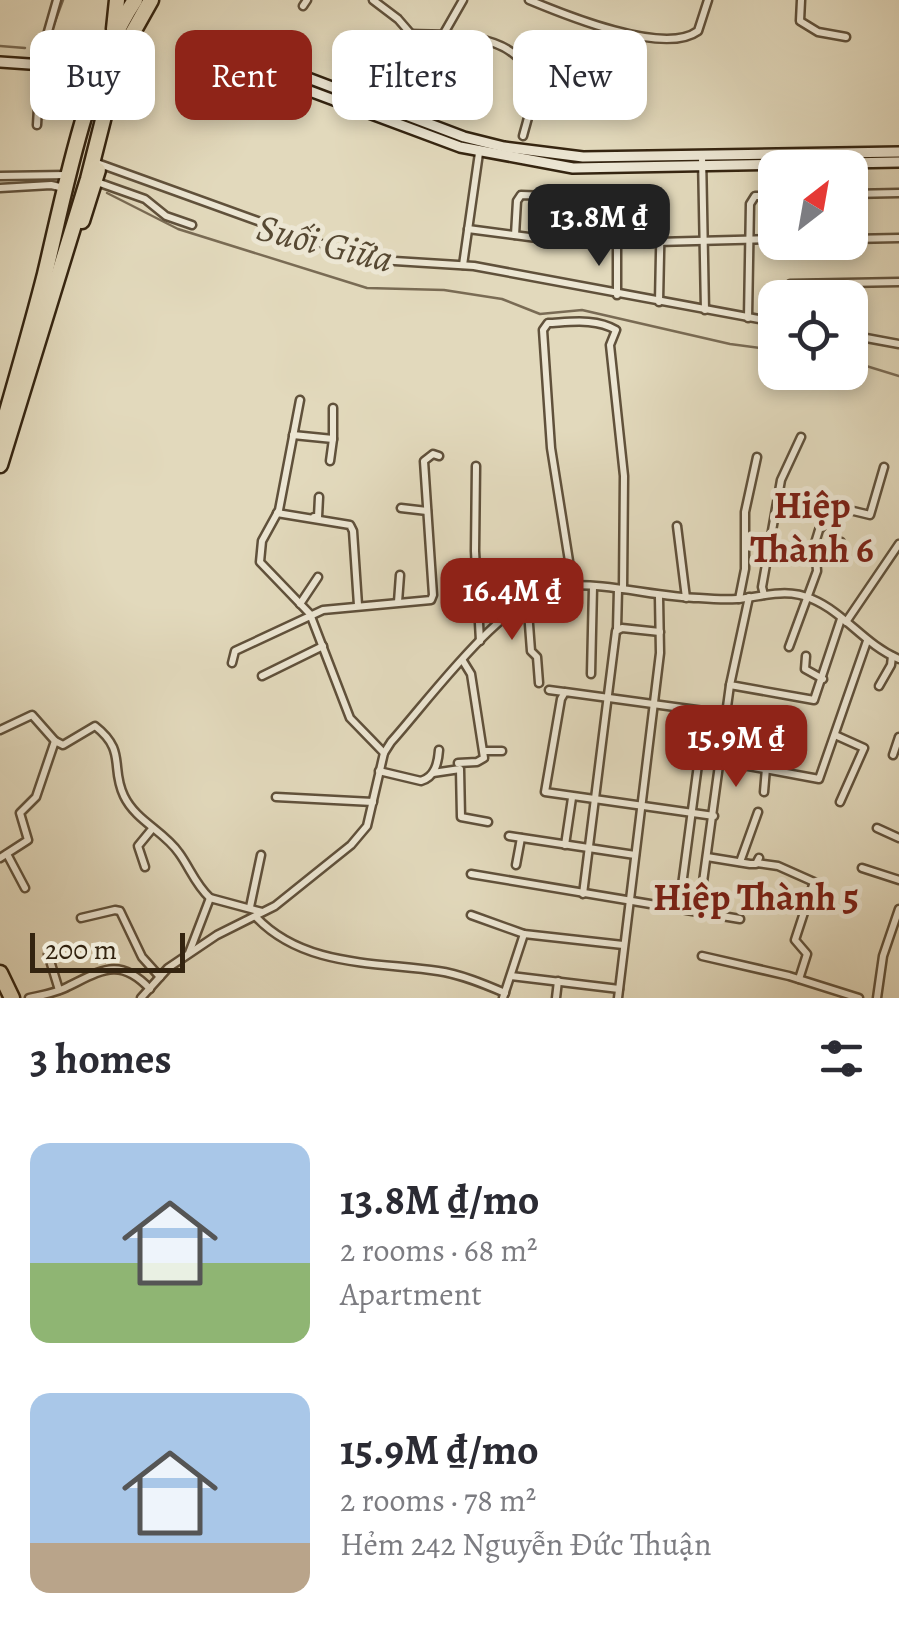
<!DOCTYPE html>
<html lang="en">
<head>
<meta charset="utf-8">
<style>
	body { margin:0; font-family:Alegreya,serif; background:#f2f2f3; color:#2b2b33; height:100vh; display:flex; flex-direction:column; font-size:38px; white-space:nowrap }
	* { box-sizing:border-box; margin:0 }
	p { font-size:32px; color:#7c7c81 }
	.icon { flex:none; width:55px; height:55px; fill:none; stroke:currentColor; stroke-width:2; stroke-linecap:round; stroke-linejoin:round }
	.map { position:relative; height:998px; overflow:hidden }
	.side { display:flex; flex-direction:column; background:#fff; flex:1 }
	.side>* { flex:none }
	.hud { position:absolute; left:30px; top:30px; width:840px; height:90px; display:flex; gap:20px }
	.needle { width:65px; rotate:31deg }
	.controls { position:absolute; left:758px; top:150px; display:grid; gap:20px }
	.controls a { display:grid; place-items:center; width:110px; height:110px; border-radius:20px; background:#fff; box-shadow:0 5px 15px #0003; font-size:50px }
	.scale { position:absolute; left:30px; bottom:25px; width:155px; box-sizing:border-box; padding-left:10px; border:5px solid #342410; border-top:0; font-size:28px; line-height:35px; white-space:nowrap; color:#342410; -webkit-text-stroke:8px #ece6d3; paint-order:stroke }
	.price { position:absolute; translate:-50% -85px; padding:0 22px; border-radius:20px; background:#8f2418; color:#fff; font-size:32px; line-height:65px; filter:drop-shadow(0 2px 5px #0008) }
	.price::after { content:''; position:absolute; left:50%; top:60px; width:30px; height:22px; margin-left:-15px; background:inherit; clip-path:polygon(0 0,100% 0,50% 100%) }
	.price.active { background:#222; color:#fff }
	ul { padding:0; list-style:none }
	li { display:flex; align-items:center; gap:30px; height:250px; padding:0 30px }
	li span { display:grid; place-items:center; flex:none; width:280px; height:200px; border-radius:20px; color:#555 }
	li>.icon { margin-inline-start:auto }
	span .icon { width:120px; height:120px; fill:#fffc; stroke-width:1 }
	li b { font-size:42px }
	h2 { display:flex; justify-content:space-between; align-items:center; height:120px; padding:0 30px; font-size:42px }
	.chip { padding:0 35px; border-radius:20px; background:#fff; box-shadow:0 5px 15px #0003; font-size:35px; line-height:90px }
	.chip.active { background:#8f2418; color:#fff }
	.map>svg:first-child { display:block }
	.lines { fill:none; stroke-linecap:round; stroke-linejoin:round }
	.stream { stroke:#796b54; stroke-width:2.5 }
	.street-casing { stroke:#60513b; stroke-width:11 }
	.secondary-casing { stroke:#342410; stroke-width:14 }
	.highway-casing { stroke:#342410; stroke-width:19 }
	.street { stroke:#ece6d3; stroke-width:6 }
	.secondary { stroke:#ece6d3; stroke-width:9 }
	.highway { stroke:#e2d9bc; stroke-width:14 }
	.labels { text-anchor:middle; stroke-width:10; stroke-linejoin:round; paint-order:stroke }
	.water-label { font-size:38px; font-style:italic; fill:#564832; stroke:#ece6d3 }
	.neighbourhood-label { font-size:38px; font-weight:bold; fill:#7a1f14; stroke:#ece6d3 }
</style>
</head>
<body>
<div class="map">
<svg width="899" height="998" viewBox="0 0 899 998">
	<rect width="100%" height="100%" fill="#e2d9bc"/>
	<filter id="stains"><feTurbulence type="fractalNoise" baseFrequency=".002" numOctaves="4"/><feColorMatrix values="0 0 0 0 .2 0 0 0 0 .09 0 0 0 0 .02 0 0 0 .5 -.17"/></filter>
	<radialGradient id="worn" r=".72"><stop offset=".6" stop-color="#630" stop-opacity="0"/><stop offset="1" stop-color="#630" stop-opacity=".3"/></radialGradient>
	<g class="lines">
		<!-- stream -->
		<g class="stream">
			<path d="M53 27 63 0"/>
			<path d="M0 46 25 48"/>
			<path d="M107 193 178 229 367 288 444 290 502 299 540 314 582 310 730 344 775 350"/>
			<path d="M850 361 899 376"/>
		</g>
		<!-- street casing -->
		<g class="street-casing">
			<g id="street">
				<path d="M373 0 398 19 411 34 405 54 390 74"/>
				<path d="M529 0C565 15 664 56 698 31L708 0"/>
				<path d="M801 0 800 21 818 32 846 37"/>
				<path d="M303 6 307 0"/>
				<path d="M411 34C458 35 534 32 532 98 531 110 526 124 523 136"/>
				<path d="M443 35 463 0"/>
				<path d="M37 125 41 56 57 0"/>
				<path d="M702 156 705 310"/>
				<path d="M97 163 363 259 474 266 775 322"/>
				<path d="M0 176 67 175"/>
				<path d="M97 182 145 199 166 216 192 225"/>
				<path d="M0 188 51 185 64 188"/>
				<path d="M850 194 899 193"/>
				<path d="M468 229 552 240 617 243 775 239"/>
				<path d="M515 235 517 201 521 195 658 200 661 206 659 302"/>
				<path d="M850 239 899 238"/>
				<path d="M617 243V295"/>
				<path d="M463 265 479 153"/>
				<path d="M790 284 899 282"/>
				<path d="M748 318 750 204 755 196H775"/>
				<path d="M850 335 899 344"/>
				<path d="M300 400 279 510 262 541 260 562 310 614 350 718 384 753"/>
				<path d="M293 435 333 439 330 461"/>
				<path d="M333 439V408"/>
				<path d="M476 466 475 551 480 641"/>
				<path d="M401 508 427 511"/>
				<path d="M277 513 350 525 353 531 358 605"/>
				<path d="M314 517H318L319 497"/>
				<path d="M677 526 686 598"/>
				<path d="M816 550 829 555 841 542"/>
				<path d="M573 586 551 448 543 330 548 323C571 322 596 318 616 330L610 345 624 476 623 589"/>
				<path d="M764 595 762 587 781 480 801 437"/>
				<path d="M749 597 730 685 814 700 841 619"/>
				<path d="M527 598 531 651 537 657 539 683"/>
				<path d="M739 599 745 569V512L757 457"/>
				<path d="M398 602 400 575"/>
				<path d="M300 604 318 577"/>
				<path d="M846 622 899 544"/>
				<path d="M617 629 618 589"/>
				<path d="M789 647 817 571 815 543 819 530 837 507 870 515 884 467"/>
				<path d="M806 656 805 669 823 679"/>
				<path d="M232 663 235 651 323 610 431 600 433 595 424 461 433 454 439 456"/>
				<path d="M591 674 593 587"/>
				<path d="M262 676 323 646"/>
				<path d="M879 686 891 665 892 656"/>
				<path d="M549 690 564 692"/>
				<path d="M0 730 32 715 55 741"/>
				<path d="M835 735 864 748 840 802"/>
				<path d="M723 742 749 745"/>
				<path d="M484 751H502"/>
				<path d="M893 755 899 737"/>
				<path d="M721 761 819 779 867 641"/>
				<path d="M458 763 477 762 484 758 471 674 463 661"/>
				<path d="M379 771 421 781C435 777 438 763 439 750"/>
				<path d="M433 773 460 769 461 817 488 822"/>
				<path d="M764 792 766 768"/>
				<path d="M276 797 373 802"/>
				<path d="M714 816 545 792 561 699 565 692 726 714"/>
				<path d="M877 828 899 838"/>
				<path d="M509 836 635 855"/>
				<path d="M565 845 572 798"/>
				<path d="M7 854 25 888"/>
				<path d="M707 857 750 864H756L759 858"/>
				<path d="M0 858 28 840 20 813 36 797 55 741 63 745 95 726C127 751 110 767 124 796 136 821 164 831 179 853 190 868 195 884 210 898"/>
				<path d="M740 862 758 812"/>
				<path d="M757 863 778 866 814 882 795 940 807 954 799 979"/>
				<path d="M516 865 521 838"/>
				<path d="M145 867 138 846 152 829"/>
				<path d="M862 868 899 880"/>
				<path d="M471 874 740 919"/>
				<path d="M583 894 616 631 622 628 660 632"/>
				<path d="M250 907 261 855"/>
				<path d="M679 908 705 712"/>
				<path d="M699 911 730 685"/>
				<path d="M471 915 524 934 623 945"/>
				<path d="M256 917C303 967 376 962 438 971 460 974 484 984 505 993"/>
				<path d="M81 918 115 910 120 911 142 957 160 977"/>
				<path d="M189 953 210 898 262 912"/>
				<path d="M48 954 59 990"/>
				<path d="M702 956 789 976 859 998"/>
				<path d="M511 976 619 989"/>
				<path d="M29 998C42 995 57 993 69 986 102 970 120 957 150 989"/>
				<path d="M141 998 168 968 217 935 275 906 351 845 367 826 384 753 391 742C429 700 507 591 563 586 608 582 654 597 699 598 711 599 724 600 737 599 763 597 786 587 812 599 845 613 865 645 899 659"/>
				<path d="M503 998 524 934"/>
				<path d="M556 998 558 981"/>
				<path d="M618 998 660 653 659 597"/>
				<path d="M877 998 883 956 899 909"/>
			</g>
		</g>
		<!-- secondary casing -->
		<g class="secondary-casing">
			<g id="secondary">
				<path d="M242 53 464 137 504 147 583 157 899 152"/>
				<path d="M0 62 102 69"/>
				<path d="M240 65 460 147 573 168 899 162"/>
			</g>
		</g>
		<!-- highway casing -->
		<g class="highway-casing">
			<g id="highway">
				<path d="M114 29 117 0"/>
				<path d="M82 221 98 170"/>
				<path d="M0 436C15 383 31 329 45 274 65 190 87 72 135 0"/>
				<path d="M0 465 88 179 119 57 151 0"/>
				<path d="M0 973 12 998"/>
			</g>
		</g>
		<!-- street -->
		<use href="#street" class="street"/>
		<!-- secondary -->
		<use href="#secondary" class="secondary"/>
		<!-- highway -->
		<use href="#highway" class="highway"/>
	</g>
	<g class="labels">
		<!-- water labels -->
		<g class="water-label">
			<text transform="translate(325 243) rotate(14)" y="13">Suối Giữa</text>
		</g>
		<!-- neighbourhood labels -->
		<g class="neighbourhood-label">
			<text x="812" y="518">Hiệp<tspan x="812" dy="44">Thành 6</tspan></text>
			<text x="756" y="910">Hiệp Thành 5</text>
		</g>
	</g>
	<rect width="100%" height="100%" filter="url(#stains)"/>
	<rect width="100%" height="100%" fill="url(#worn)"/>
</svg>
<div class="controls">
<a><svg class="needle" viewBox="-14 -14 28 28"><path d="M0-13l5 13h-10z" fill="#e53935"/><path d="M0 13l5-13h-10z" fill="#7c7c81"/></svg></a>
<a><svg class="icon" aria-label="locate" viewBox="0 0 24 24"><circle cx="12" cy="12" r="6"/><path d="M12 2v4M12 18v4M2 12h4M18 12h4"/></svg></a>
</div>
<div class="scale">200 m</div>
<b class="price active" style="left:599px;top:269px">13.8M ₫</b>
<b class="price" style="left:512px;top:643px">16.4M ₫</b>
<b class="price" style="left:736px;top:790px">15.9M ₫</b>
<div class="hud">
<a class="chip">Buy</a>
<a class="chip active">Rent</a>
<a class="chip">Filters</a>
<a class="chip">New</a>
</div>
</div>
<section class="side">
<h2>3 homes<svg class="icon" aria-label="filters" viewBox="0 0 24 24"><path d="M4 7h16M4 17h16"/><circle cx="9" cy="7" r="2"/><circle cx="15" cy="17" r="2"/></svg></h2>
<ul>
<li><span style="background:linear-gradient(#a9c7e8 60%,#8fb573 0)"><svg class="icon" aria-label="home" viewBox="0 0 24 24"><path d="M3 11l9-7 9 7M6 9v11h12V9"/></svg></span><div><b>13.8M ₫/mo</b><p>2 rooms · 68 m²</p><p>Apartment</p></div></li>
<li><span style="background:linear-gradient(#a9c7e8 75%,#b9a48a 0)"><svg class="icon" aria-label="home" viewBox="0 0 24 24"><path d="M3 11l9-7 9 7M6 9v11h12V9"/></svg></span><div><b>15.9M ₫/mo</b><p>2 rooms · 78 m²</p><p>Hẻm 242 Nguyễn Đức Thuận</p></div></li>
</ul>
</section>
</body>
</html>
